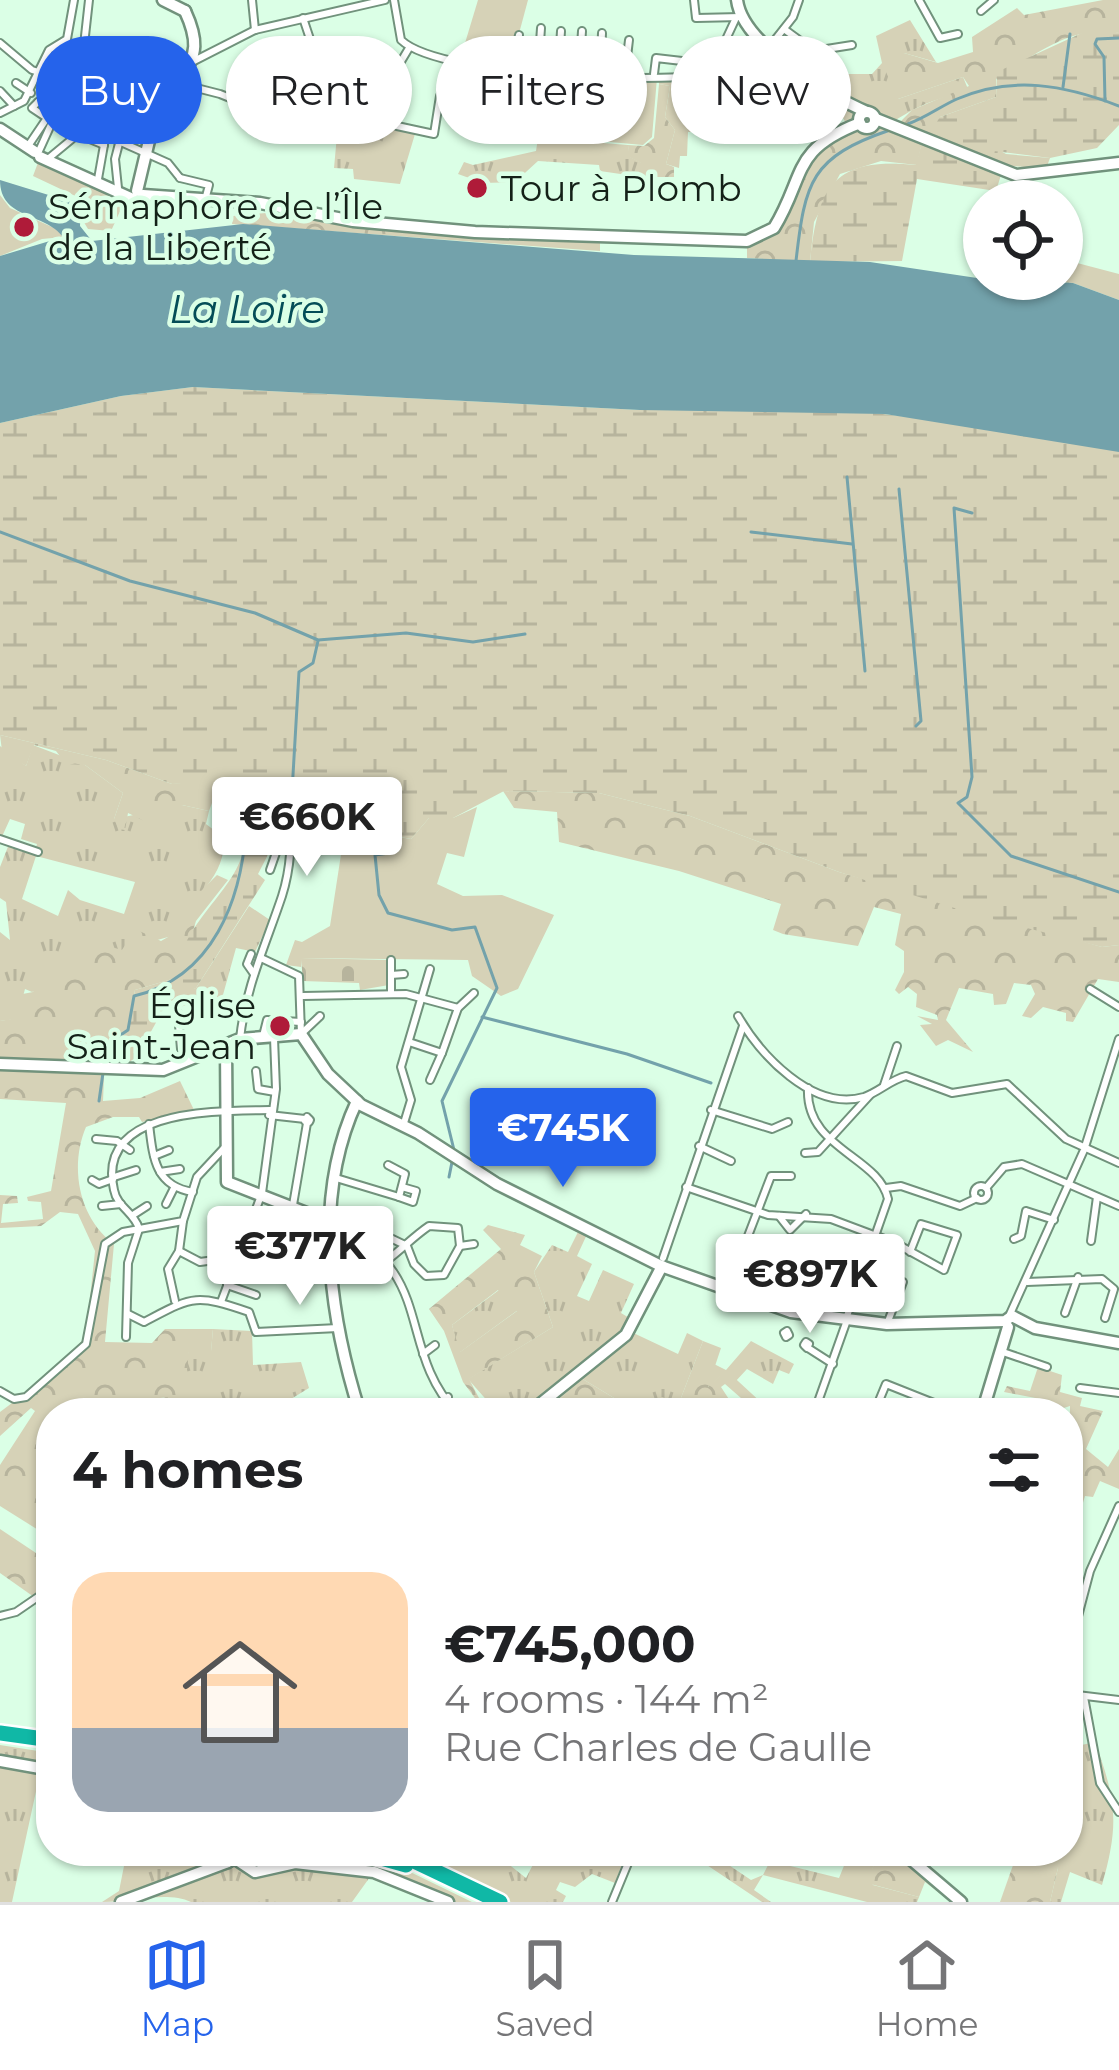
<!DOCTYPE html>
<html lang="en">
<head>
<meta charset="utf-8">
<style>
	body { margin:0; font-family:Montserrat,sans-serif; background:#f6f6f6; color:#202124; height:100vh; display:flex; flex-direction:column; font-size:45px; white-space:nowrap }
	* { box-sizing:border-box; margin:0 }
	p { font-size:39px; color:#757577 }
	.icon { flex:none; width:66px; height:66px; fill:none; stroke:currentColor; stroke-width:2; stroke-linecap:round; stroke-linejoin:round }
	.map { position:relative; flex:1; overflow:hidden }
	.details { position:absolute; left:36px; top:1398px; width:1047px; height:468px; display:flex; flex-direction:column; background:#fff; border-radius:48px; box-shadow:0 3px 9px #0004 }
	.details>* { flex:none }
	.hud { position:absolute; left:36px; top:36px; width:1047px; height:108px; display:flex; gap:24px }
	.fabs { position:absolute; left:963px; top:180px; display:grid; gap:24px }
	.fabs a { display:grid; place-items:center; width:120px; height:120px; border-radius:50%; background:#fff; box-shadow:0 3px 9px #0004; font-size:60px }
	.price { position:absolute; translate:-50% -102px; padding:0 27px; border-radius:12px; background:#fff; color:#222; font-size:39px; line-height:78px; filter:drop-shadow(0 3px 6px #0008) }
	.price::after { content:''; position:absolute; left:50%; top:72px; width:36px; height:27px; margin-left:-18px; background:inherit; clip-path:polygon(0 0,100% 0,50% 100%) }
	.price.active { background:#2563eb; color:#fff }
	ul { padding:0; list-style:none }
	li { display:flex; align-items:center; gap:36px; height:300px; padding:0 36px }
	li+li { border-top:3px solid #e0e0e0 }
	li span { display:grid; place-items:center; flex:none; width:336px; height:240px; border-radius:36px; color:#555 }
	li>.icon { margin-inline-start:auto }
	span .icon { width:144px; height:144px; fill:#fffc; stroke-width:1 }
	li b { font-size:51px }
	h2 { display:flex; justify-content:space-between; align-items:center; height:144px; padding:0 36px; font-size:51px }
	.tag { padding:0 42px; border-radius:54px; background:#fff; box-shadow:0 3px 9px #0004; font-size:42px; line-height:108px }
	.tag.active { background:#2563eb; color:#fff }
	.menu { display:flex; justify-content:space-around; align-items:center; height:168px; border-top:3px solid #e0e0e0; background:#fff; font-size:33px; color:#757577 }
	.menu a { display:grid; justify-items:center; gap:6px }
	.menu .active { color:#2563eb }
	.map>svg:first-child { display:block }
	.grass { fill:url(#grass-tufts); fill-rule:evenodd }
	.forest { fill:url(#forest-crowns); fill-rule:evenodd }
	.wetland { fill:url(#wetland-marsh) }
	.cemetery { fill:url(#cemetery-stones) }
	.park { fill:#d6d2b7 }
	.water { fill:#73a2ab }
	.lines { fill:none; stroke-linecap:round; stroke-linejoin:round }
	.stream { stroke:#73a2ab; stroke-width:3 }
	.street-casing { stroke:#71927c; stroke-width:10 }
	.secondary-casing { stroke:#71927c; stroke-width:15 }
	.highway-casing { stroke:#fff; stroke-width:20 }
	.street { stroke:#fff; stroke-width:6 }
	.secondary { stroke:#fff; stroke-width:10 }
	.highway { stroke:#10b8a6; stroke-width:15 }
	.poi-dot { fill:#af1b39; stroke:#dbffe6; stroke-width:4.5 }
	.labels { text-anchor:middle; stroke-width:9; stroke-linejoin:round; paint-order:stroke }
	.poi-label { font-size:36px; fill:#142118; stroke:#dbffe6; text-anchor:start }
	.water-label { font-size:39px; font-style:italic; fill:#044d57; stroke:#dbffe6 }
</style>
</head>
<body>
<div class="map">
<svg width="1119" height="1902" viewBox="0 0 1119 1902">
	<defs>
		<pattern id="grass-tufts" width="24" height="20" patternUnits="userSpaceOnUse" patternTransform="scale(3)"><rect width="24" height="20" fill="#d6d2b7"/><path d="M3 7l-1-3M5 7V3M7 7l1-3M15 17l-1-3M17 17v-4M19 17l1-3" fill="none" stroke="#b7b49d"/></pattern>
		<pattern id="forest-crowns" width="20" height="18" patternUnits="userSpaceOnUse" patternTransform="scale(3)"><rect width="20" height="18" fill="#d6d2b7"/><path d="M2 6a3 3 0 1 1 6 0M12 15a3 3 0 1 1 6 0" fill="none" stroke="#b7b49d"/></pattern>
		<pattern id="wetland-marsh" width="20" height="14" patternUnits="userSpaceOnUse" patternTransform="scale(3)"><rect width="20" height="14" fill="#d6d2b7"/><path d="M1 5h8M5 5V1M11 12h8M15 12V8" fill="none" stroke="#b7b49d"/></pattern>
		<pattern id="cemetery-stones" width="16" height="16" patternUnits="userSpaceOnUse" patternTransform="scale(3)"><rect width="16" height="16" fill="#d6d2b7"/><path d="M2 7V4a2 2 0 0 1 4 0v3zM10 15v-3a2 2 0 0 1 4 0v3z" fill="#b7b49d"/></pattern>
	</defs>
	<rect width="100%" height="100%" fill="#dbffe6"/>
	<!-- grass -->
	<g class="grass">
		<path d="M910 20 936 62 904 53 898 99 963 77 968 89C953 95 936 99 921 106 894 118 882 135 849 129L834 101C808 117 773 140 747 115L745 90 762 116 804 105 805 96 823 87 806 75 820 65 840 74H872L882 63 876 36Z"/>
		<path d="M497 74 518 76V95H533V76L603 143 628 145 630 157 642 163 641 177 600 171 599 165 538 161 515 182 483 183 458 174 464 162 473 165 536 151 538 138 587 141 532 135 531 128 498 127 491 118Z"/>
		<path d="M659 77H736L743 88H714L716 132H688L687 156H680L679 168 666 164 675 130 665 117 670 86 659 84Z"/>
		<path d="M395 128 415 134 400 184 354 179 353 169 334 168 337 135 374 137Z"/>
		<path d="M1062 259 1119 274V300L1073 283 1024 279H1062Z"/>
		<path d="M33 745 85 765 123 793 114 819 182 805 209 811 206 824 223 837C229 877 187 901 168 937L122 950 32 992 25 989 17 1019 0 1021V932L10 940 6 902 0 898V867L9 844 34 854 37 844 21 839 25 824 10 819 0 841V746L26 766ZM36 856 135 882 124 914 80 900 68 890 58 916 22 899Z"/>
		<path d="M249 906 270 920 255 952 236 948 221 1002 165 1008 174 993 196 988Z"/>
		<path d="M581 1226 589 1230 577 1256 592 1264 577 1296 589 1301 603 1270 634 1284 621 1313 631 1319 625 1329 678 1354 687 1333 703 1341 679 1403 661 1398 624 1404 581 1378 545 1413H498L468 1379 553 1327 534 1272 552 1245 568 1252Z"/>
		<path d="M499 1290 518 1310 459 1353 452 1325Z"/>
		<path d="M213 1329 252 1331 253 1365 301 1362 309 1388 291 1399 251 1400 252 1411 288 1413H156L189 1352 211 1351Z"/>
		<path d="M751 1341 794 1364 789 1374 779 1370 773 1384 747 1369 735 1382 726 1371 709 1387 705 1383 714 1364 726 1370Z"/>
		<path d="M1071 1740 1077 1746 1095 1742C1117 1802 1119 1825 1102 1885L1070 1872 1061 1902H1050L1058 1868 1044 1851H1068Z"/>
		<path d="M0 1745 51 1753V1775L40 1773 12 1902H0Z"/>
		<path d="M127 1851H367L472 1902H436L370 1877 352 1902H191C167 1891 131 1902 102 1902L119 1891Z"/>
		<path d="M401 1851H492L526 1878 540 1851H627L615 1883 592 1874 575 1887 560 1882 556 1890 566 1896 563 1902H511L440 1863 436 1868Z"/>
		<path d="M686 1851H708L751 1880 763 1875 770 1861 839 1878 850 1851H880L872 1870 862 1866 873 1885 919 1897 917 1902H867L763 1875 754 1890 771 1902H762Z"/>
	</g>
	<!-- forest -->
	<g class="forest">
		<path d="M1103 0H1119V33C1073 24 1036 54 996 79V97L940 117 1006 154 1050 158 1046 169 1001 165 899 123 912 110 969 86 963 77 898 99 882 63 904 53 938 63 973 52 972 37 1017 8 1024 15Z"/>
		<path d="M659 84 670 86 665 117 675 130 666 164 674 167V177H641V163L629 157 628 145 644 146 654 138Z"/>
		<path d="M856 126 865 132 883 127 922 142 917 165 881 161 840 174 814 222 810 262 747 258V243L768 236 808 159Z"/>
		<path d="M268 202 420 222V229L600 238V251L232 224 233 216 266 213Z"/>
		<path d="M0 735 106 760 172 784 219 779 226 804 212 803 209 811 182 805 169 833 128 813 125 830 119 829 114 819 123 793 85 765 66 764 56 751 34 745 26 766 2 751Z"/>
		<path d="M503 791 599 793 690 816 839 872 1102 947 1119 945V982L1098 979 1073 1022 1066 1021V1013L1043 1007 1031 1018 1022 1016 1035 994 1031 985 1014 983 1006 1004 994 1005 993 994 959 988 946 1020 973 1052 948 1040 936 1046 920 1025 932 1024 917 1016 938 1020 937 1015 916 1007 917 994 908 987 899 994 895 990 904 972V951L895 945 901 914 874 907 858 946 783 934 773 930 781 904 679 871 559 842 557 812 514 808Z"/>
		<path d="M217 875 228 880 196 921 179 977 135 990 128 1030 105 1054 103 1101 140 1098 180 1081 194 1110 142 1122 139 1117H113L86 1127C69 1167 79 1219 114 1244L105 1342 152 1343 165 1329H213L211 1352H189L184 1396 160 1398 156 1413H51V1538L0 1506V1465L35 1411 31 1408 0 1436V1412L60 1367 86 1336 95 1251 78 1214 60 1212 41 1226 0 1228V1195L17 1196 18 1203 3 1204 1 1223 43 1219 41 1202 28 1201 27 1197 51 1191 66 1103 0 1099V1021L17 1018 12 996 33 992 41 976 52 980 76 937 122 950 135 929 161 941 168 937 171 910 183 909Z"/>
		<path d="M488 1225 525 1235 520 1245 542 1256 534 1272 553 1327 469 1379 479 1398 498 1413H486L463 1382 444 1331 429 1309 501 1249 483 1230ZM498 1290 517 1311 460 1352 452 1325Z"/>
		<path d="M703 1341 721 1348 708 1387 726 1370 764 1405 758 1413 725 1384 721 1387 738 1413H724L714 1401 701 1413H545L581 1378 624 1404 662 1397 679 1403Z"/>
		<path d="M1038 1367 1062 1375 1060 1392 1082 1398 1080 1406 1103 1411 1086 1449 1108 1467 1119 1449V1489L1100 1481 1093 1497 1085 1496 1075 1530 1068 1527 1070 1406 1048 1413 1051 1401 1004 1392 1007 1386 1030 1391Z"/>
		<path d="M0 1529 51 1563V1586L34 1597 0 1573Z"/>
		<path d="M880 1851H893L951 1896V1902L925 1882 919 1897 859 1881 861 1865 872 1869Z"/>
		<path d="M1018 1851 1055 1854 1058 1868 1050 1902H1000Z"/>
	</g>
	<!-- wetland -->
	<g class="wetland">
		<path d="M1097 26 1119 33V125L1097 148 1050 158 970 148 933 128 940 117 996 97 997 72Z"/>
		<path d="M922 142 1001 175 996 191 917 179 902 261 810 262C818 185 834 157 916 165Z"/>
		<path d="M193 387 640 410 775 402 1017 429 1119 449V945L1102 947 980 916 839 872 690 816 599 793 504 791 453 818H429L411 839 391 835 367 811 329 807 317 792 287 794 281 842 251 822 257 810 226 804 219 781 208 791 198 783 172 784 106 760 0 735V423L121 396Z"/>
		<path d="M243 829 259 831 273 845 258 874 265 880 196 988 169 999 137 1057 129 1062 105 1054 128 1029 135 990 179 977C175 919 255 883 243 829Z"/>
	</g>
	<!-- cemetery -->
	<path class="cemetery" d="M301 958 388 960 389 985 360 990 359 983 303 981Z"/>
	<!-- park -->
	<g class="park">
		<path d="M478 0H528L510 67 459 63Z"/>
		<path d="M533 76 599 81 657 78 652 137 643 145 532 135Z"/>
		<path d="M39 160 126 198 111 231 88 229 82 219 86 201 33 176Z"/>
		<path d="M0 195 10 208 61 231 63 237 42 239 0 256Z"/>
		<path d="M477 807 464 857 447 853 437 884 463 896 502 895 554 915 518 989 501 996 472 976 468 960 302 958 301 967 286 965 295 940 302 942 330 926 342 848 320 841 325 821 315 822 318 811 366 814 388 835 411 839 429 818H453Z"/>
	</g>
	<!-- water -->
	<path class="water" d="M0 180 81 205 80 226 92 241 243 224 634 255 870 262 977 278 1073 283 1119 300V452L885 414 640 410 193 387 121 396 0 423V256L63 237C45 212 0 220 0 180Z"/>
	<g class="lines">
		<!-- stream -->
		<g class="stream">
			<path d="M1063 87 1070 34"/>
			<path d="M1105 101 1104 57 1095 44 1097 39 1119 38"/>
			<path d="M908 124C927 117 941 106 957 99 1012 75 1065 85 1119 106"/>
			<path d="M796 261C805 181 811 157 890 130"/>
			<path d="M847 477 865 671"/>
			<path d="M899 489 921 721 916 726"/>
			<path d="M972 513 954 508 972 777 967 797 958 803 1011 856 1119 892"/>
			<path d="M0 532 130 581 255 613 318 640 406 633 473 642 525 634"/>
			<path d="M751 532 852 544"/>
			<path d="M292 792 299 672 313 663 318 641"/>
			<path d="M391 827 389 853 375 855 379 895 388 913 452 930 475 927 497 988 442 1101 454 1150"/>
			<path d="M282 829 289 792"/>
			<path d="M265 837 274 847"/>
			<path d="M482 1017 627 1054 711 1083"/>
			<path d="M104 1062 113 1040 128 1030 134 996C214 977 241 899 246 830"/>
			<path d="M99 1101 103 1073"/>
			<path d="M449 1177 452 1162"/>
		</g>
		<!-- street casing -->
		<g class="street-casing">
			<g id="street">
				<path d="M252 0 255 30"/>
				<path d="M394 0 401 40C443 80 697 86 752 69L793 17 799 0"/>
				<path d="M694 0 696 18 741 17"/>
				<path d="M919 0 940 38 958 34"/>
				<path d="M981 11 994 0"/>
				<path d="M303 18 315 54 347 79 345 101 303 116"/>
				<path d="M784 29 814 51 852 45"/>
				<path d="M0 43 32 70 72 82"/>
				<path d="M409 48 387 85 397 126 434 134 440 96 455 66"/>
				<path d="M84 54 149 89"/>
				<path d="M291 57 293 66 300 62"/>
				<path d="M192 62 255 30 385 0"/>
				<path d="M760 63 768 91"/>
				<path d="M714 65 735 20"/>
				<path d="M511 70 519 35"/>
				<path d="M538 72 541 28"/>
				<path d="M625 74 629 40"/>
				<path d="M654 74 656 58 708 64 715 74"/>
				<path d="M600 76 602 33"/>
				<path d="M558 77 561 31"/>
				<path d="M579 77 582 31"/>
				<path d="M74 78 144 92 173 82"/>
				<path d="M173 82 220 94 305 128"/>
				<path d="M300 82 307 79 300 62 315 54"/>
				<path d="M16 83 31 93"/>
				<path d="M144 87 150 67"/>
				<path d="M0 91 14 106"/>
				<path d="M38 102 60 110"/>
				<path d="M58 112 80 124"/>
				<path d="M0 113 24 101 49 50 67 39 74 0"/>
				<path d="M83 118 109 125 157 95"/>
				<path d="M101 123 121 89"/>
				<path d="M75 133 104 145"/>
				<path d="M114 139 168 163 180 178"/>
				<path d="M28 146 47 118 32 108 38 102"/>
				<path d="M39 151 83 54 89 0"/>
				<path d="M49 158 72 139 97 82"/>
				<path d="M180 178 209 185 205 200"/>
				<path d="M98 179 104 145"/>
				<path d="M118 188 115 159 125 120"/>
				<path d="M233 824 260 829 280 846 291 800"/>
				<path d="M0 839 38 852"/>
				<path d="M270 870 278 847"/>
				<path d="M251 954 247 964 254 974"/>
				<path d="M261 958 299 976 301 1034"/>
				<path d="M391 960V994"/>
				<path d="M391 975 404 974"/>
				<path d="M1090 989 1119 1007"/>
				<path d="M303 996 406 994 458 1008"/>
				<path d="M178 1013 181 1049 209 1047"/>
				<path d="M738 1016C760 1054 812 1112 864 1097 879 1092 890 1080 906 1076L952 1093 1007 1084 1066 1139 1119 1163"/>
				<path d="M301 1034 320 1016"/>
				<path d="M263 1036 267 1020 301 1022"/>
				<path d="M240 1039C245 989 266 944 282 896 293 862 291 830 291 795"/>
				<path d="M409 1042 442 1053 458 1008 474 993"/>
				<path d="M256 1071 258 1089 275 1092"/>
				<path d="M430 1080 442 1053"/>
				<path d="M884 1085 897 1046"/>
				<path d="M808 1088C805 1149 879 1156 888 1199L847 1316"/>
				<path d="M711 1110 772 1129 788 1122"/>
				<path d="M269 1115 305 1119"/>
				<path d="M307 1117 310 1120 309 1122 305 1121Z"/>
				<path d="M404 1123 411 1100 401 1067 430 969"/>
				<path d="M149 1124C153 1158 155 1186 193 1192"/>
				<path d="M96 1139 117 1141 130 1150"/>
				<path d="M699 1146 731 1161"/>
				<path d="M805 1153 818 1152 870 1095"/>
				<path d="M154 1156 169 1150"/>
				<path d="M160 1172 180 1169"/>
				<path d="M114 1177 136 1170"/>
				<path d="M336 1178 399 1197 405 1174 388 1165"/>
				<path d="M92 1180 99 1184 113 1179"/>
				<circle cx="981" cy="1193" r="7"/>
				<path d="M686 1187 768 1215 831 1219 895 1243 944 1270 957 1235 921 1224 910 1252"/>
				<path d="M886 1188 901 1186 960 1206 977 1198"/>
				<path d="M986 1188 1004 1167 1022 1164 1119 1206"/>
				<path d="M399 1197 413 1202 416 1191 402 1187"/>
				<path d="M166 1204 174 1188"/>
				<path d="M293 1205 307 1123"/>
				<path d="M102 1206 121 1204"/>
				<path d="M133 1215 147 1206"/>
				<path d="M779 1216 790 1230 806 1214"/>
				<path d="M332 1226C438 1269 395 1348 457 1413"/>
				<path d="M139 1229C135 1213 117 1207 114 1190 95 1107 220 1111 270 1110"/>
				<path d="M382 1234 407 1246 414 1264 426 1276 444 1275 460 1246 458 1228 429 1226C414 1236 401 1250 386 1261"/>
				<path d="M748 1236 771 1176H791"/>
				<path d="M1014 1239 1021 1236 1026 1211 1054 1220"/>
				<path d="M1091 1241 1097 1197"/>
				<path d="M460 1246 474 1244"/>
				<path d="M179 1251 200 1262 236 1257"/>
				<path d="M663 1258 743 1026"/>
				<path d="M1027 1282 1102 1279 1114 1289 1105 1318"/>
				<path d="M227 1285 256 1295"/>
				<path d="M175 1301 168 1269 179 1251 183 1221"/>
				<path d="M221 1302 262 1193 276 1089 274 1038"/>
				<path d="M1065 1313 1078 1277"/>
				<path d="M128 1314 144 1322C192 1297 194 1293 249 1312L256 1332 338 1328"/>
				<path d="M1010 1314 1084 1150 1119 1039"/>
				<path d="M887 1324 903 1282"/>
				<path d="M787 1331 789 1335 786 1337 784 1333Z"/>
				<path d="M126 1337 128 1263 139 1229"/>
				<path d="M806 1342 809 1344 807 1348 804 1345Z"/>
				<path d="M808 1348 833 1364"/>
				<path d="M1000 1351 1047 1367"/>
				<path d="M423 1354 435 1345"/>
				<path d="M1080 1388 1119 1393"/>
				<path d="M0 1391 14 1399 26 1397 86 1344 105 1244 123 1232 183 1221 197 1177 225 1147"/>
				<path d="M432 1413 448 1397"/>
				<path d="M814 1413 846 1323"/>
				<path d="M874 1413 886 1384 959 1413"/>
				<path d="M920 1413 924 1400"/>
				<path d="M0 1616 16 1612 51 1588"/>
				<path d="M1069 1694 1119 1700"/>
				<path d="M1084 1697 1100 1783 1119 1812"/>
				<path d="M1068 1700 1072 1639 1090 1571 1119 1506"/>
				<path d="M612 1902 633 1851"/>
			</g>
		</g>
		<!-- secondary casing -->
		<g class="secondary-casing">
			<g id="secondary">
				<path d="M163 0 185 11"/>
				<path d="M737 0C742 44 829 96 867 112"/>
				<path d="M178 78C200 57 197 37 185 11"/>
				<circle cx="867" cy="120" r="8"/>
				<path d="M876 119 1016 175 1119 163"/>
				<path d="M0 129 35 152"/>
				<path d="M40 157 133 199"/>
				<path d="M137 191 157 107"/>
				<path d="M143 195 260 203 353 221 475 232 747 241 774 228C806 176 790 150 860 123"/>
				<path d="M226 1047 227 1182 332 1223"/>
				<path d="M0 1064 163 1070 240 1039 301 1034 328 1074 361 1105 418 1133 497 1184 661 1266 791 1312 887 1324 1005 1321 1012 1316 1035 1328 1119 1343"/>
				<path d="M357 1101C312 1197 329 1315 360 1413"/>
				<path d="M529 1413 626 1335 662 1266"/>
				<path d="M982 1413 1008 1327"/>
				<path d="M0 1761 51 1770"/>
				<path d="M217 1851 228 1862 244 1851"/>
				<path d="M901 1851 961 1902"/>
				<path d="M237 1860 255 1872 295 1863 374 1872 448 1902"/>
				<path d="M121 1902 228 1862"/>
			</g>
		</g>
		<!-- highway casing -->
		<g class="highway-casing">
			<g id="highway">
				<path d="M0 1733 51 1740"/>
				<path d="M356 1851 406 1865"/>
				<path d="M393 1851 500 1902"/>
			</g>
		</g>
		<!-- street -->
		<use href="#street" class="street"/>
		<!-- secondary -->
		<use href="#secondary" class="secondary"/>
		<!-- highway -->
		<use href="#highway" class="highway"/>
	</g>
	<!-- markers -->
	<g class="poi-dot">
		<circle cx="477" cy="188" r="12"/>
		<circle cx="24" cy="227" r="12"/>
		<circle cx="280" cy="1026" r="12"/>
	</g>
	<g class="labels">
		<!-- poi labels -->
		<g class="poi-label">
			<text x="501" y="201">Tour à Plomb</text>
			<text x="48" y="219">Sémaphore de l’Île<tspan x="48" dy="41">de la Liberté</tspan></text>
			<text x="256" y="1018" text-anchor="end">Église<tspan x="256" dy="41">Saint-Jean</tspan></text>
		</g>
		<!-- water labels -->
		<g class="water-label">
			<text x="247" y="323">La Loire</text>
		</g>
	</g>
</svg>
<div class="fabs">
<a><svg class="icon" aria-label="locate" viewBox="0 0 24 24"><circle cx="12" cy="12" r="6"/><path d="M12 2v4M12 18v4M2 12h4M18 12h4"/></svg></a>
</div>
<b class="price" style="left:307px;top:879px">€660K</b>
<b class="price active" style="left:563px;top:1190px">€745K</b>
<b class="price" style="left:300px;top:1308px">€377K</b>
<b class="price" style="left:810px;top:1336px">€897K</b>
<div class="hud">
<a class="tag active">Buy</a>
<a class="tag">Rent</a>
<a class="tag">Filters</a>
<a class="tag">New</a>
</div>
<section class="details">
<h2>4 homes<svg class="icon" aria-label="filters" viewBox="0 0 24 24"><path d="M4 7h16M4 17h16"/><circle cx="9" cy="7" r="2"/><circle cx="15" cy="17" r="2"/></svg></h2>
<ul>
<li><span style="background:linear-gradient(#ffd9b3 65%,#9aa5b1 0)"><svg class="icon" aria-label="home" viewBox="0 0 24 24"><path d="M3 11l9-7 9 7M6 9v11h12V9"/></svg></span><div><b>€745,000</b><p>4 rooms · 144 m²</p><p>Rue Charles de Gaulle</p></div></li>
</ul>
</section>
</div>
<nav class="menu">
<a class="active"><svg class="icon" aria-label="map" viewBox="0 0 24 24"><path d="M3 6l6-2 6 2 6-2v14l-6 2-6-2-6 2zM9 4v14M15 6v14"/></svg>Map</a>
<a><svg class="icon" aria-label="saved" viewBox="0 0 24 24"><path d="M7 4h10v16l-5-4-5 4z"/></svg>Saved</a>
<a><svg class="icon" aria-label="home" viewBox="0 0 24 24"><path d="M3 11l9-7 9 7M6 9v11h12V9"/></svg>Home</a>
</nav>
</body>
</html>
